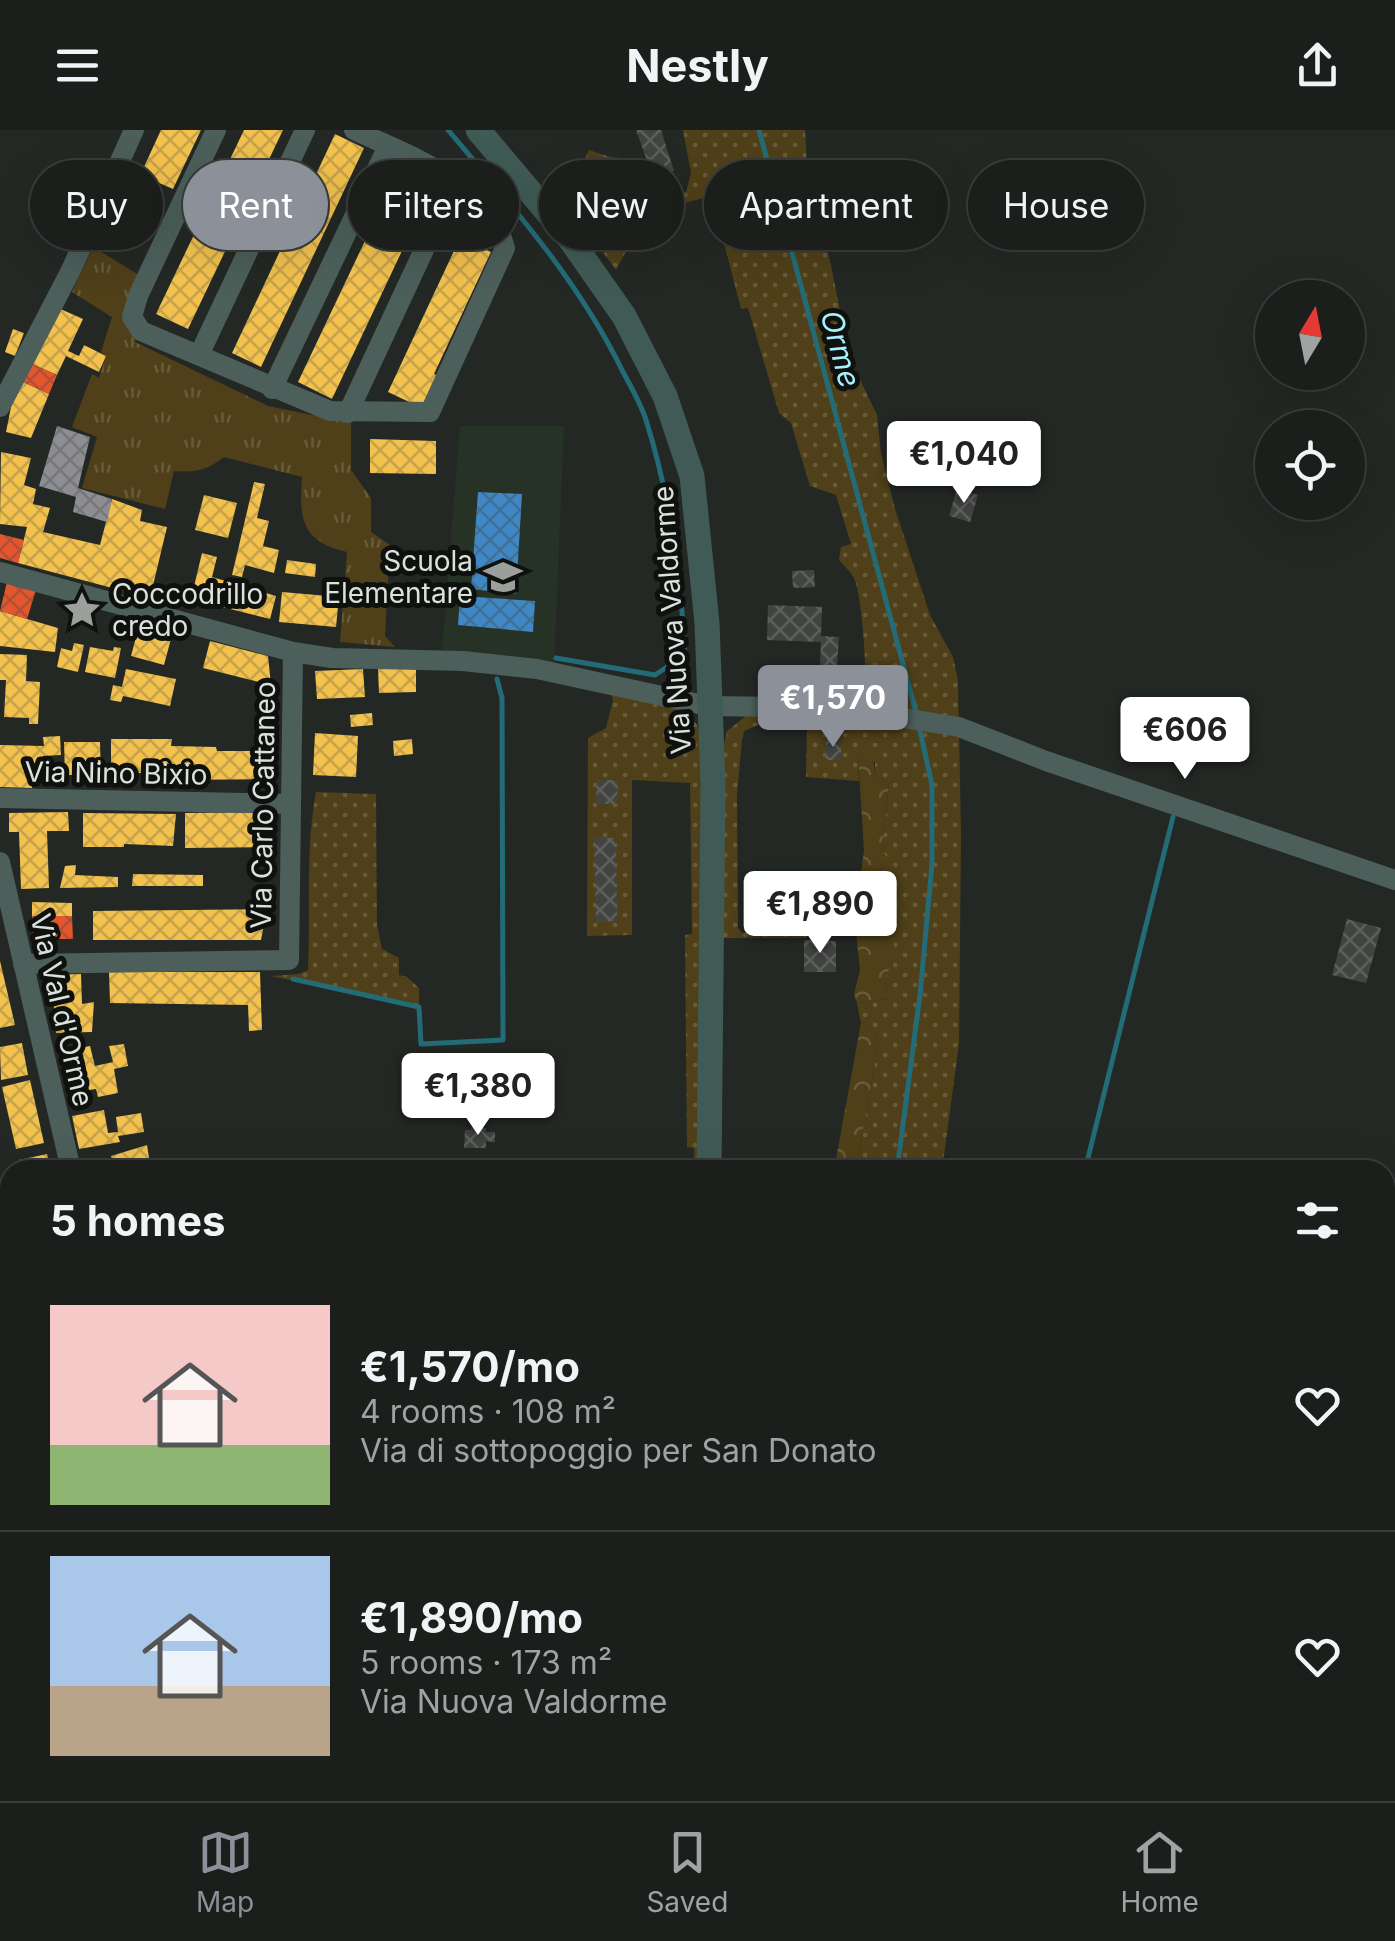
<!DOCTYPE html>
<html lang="en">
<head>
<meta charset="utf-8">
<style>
	body { margin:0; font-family:Inter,sans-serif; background:#242724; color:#f1f3f6; height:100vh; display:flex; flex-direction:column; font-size:38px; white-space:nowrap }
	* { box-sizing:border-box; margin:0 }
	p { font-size:32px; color:#a0a2a3 }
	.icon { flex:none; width:55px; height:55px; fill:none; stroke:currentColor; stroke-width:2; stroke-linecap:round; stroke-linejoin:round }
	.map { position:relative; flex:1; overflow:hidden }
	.sheet { position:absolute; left:0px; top:1030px; width:1395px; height:642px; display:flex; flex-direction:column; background:#1b1e1b; border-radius:30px 30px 0 0; box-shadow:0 10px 40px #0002,0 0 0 2px #393c3a }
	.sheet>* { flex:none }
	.banner { position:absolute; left:30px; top:30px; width:1335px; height:90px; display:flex; gap:20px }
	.needle { width:65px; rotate:10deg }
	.buttons { position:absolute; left:1255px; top:150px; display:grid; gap:20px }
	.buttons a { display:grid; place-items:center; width:110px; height:110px; border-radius:50%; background:#1b1e1b; box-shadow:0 10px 40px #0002,0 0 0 2px #393c3a; font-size:50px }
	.price { position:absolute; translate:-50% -85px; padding:0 22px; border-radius:10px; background:#fff; color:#222; font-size:32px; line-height:65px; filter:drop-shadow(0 2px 5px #0008) }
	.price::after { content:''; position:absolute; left:50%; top:60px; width:30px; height:22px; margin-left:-15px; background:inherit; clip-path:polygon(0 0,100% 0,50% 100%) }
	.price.current { background:#8c9099; color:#fff }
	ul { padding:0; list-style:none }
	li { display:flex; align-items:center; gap:30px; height:250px; padding:0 50px }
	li+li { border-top:2px solid #393c3a }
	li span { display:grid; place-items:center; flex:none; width:280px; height:200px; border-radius:0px; color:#555 }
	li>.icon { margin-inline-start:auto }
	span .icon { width:120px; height:120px; fill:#fffc; stroke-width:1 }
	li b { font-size:42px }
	h2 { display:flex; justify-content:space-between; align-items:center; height:120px; padding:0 50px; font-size:42px }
	.pill { padding:0 35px; border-radius:45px; background:#1b1e1b; box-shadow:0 10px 40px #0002,0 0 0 2px #393c3a; font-size:35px; line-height:90px }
	.pill.current { background:#8c9099; color:#fff }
	header { display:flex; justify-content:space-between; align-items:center; height:130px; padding:0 50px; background:#1b1e1b; font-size:45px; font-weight:700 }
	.dock { display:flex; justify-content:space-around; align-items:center; height:140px; border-top:2px solid #393c3a; background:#1b1e1b; font-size:28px; color:#a0a2a3 }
	.dock a { display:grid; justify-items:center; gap:5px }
	.dock .current { color:#8c9099 }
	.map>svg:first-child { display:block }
	.built { fill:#273227 }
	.grass { fill:url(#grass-dots) }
	.forest { fill:url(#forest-crowns) }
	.park { fill:url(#park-tufts) }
	.homes { fill:url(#homes-cross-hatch) }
	.shops { fill:url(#shops-cross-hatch) }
	.schools { fill:url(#schools-cross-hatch) }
	.industry { fill:url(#industry-cross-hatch) }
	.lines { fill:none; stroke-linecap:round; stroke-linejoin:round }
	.stream { stroke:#236c77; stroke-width:5 }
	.building { fill:url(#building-cross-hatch) }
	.minor { stroke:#4c5f5a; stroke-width:20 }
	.major { stroke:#405b55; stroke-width:25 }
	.labels { text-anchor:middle; stroke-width:10; stroke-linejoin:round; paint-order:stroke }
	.poi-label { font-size:28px; fill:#dce1dd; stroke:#0e110e; text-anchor:end }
	.street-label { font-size:28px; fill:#dce1dd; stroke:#0e110e }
	.water-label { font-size:30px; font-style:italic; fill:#a7f1ff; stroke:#0e110e }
</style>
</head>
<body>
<header><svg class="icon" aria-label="menu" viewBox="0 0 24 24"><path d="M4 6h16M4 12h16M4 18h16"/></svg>Nestly<svg class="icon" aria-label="share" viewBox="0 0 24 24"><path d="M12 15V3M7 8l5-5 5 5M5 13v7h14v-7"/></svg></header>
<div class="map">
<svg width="1395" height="1671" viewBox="0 0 1395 1671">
	<defs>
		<pattern id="grass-dots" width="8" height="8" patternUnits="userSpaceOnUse" patternTransform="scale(2.5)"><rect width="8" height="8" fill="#4f4019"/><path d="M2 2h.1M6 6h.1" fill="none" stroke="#685b3a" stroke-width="1.8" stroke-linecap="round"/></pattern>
		<pattern id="forest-crowns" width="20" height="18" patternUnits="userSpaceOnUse" patternTransform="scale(2.5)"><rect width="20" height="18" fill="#4f4019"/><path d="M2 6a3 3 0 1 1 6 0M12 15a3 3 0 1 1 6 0" fill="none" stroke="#685b3a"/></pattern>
		<pattern id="park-tufts" width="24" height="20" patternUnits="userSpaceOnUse" patternTransform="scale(2.5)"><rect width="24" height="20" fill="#4f4019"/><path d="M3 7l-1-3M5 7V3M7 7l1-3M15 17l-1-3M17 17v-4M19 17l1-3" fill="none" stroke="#685b3a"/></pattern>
		<pattern id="homes-cross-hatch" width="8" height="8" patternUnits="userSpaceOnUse" patternTransform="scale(2.5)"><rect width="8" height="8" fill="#f2c14e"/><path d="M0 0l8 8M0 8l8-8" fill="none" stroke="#c6a24b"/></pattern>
		<pattern id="shops-cross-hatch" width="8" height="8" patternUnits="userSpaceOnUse" patternTransform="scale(2.5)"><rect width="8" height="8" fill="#e4572e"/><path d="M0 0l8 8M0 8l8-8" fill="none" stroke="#b35134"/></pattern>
		<pattern id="schools-cross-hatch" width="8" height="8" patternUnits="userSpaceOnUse" patternTransform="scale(2.5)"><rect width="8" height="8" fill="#3f88c5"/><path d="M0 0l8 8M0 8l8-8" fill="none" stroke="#407097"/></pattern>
		<pattern id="industry-cross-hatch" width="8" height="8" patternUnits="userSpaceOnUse" patternTransform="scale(2.5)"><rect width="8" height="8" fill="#8d8d92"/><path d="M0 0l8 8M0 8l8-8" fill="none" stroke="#76777a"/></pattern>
		<pattern id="building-cross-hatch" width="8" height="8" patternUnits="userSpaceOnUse" patternTransform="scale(2.5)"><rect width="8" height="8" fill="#414440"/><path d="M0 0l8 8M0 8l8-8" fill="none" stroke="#5c5f5b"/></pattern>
	</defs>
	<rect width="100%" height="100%" fill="#242824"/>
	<!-- built -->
	<path class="built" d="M460 296H564L554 536 442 521Z"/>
	<!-- grass -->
	<g class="grass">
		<path d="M683 0H805L808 57 830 131 850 229 877 285 881 323 895 379 930 485 953 527 958 551 961 703 959 914 942 1040H856L878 916 874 897 861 893 857 873 887 869 886 846 894 830 882 721 889 654 875 645V632L858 625 859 651 806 647 807 600 799 589 814 584 865 581C868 558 863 467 854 448 851 442 843 435 839 430L841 417 851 414 836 365 810 356 791 293 779 283 748 178 741 179 712 66 668 77 649 79 616 140 565 71 589 20 610 27 635 29C644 60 651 76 686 62L691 43Z"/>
		<path d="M608 556C630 562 676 570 690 585 705 601 708 633 713 653L709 1040H694V1018L687 1017 685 805 692 804 690 653 632 650V805L587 806 588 608 606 598 613 570Z"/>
		<path d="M750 583H767L769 590 744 601 742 610 737 665 738 798 743 803C768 798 790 802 815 800L805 808H723L724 615 727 601Z"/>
		<path d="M316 662 376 664 377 795 382 819 399 828V845L407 847 419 858V877L271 846 299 844 308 840C311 781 305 720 316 662Z"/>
	</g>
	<!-- forest -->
	<g class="forest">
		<path d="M863 611 872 616 875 645 889 654 882 721 895 737 894 830 886 846 887 869 857 873 854 864 860 840 855 792 864 720 858 625Z"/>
		<path d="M861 893 874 897 878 916 856 1040H834Z"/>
		<path d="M1385 1101 1395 1103V1671H1389L1394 1334 1385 1186Z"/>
	</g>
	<!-- park -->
	<path class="park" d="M93 117 144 148 135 212 268 276 351 293V340L371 368V402L390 415 385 506 395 517 340 512 347 422C301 411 299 389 302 347L224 327C207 340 196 343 174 341L165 379 82 358 97 307 72 297 92 244 99 248 106 226 101 222 112 187 72 162Z"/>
	<!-- homes -->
	<g class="homes">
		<path d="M161 0H201L173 59 157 52 133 101 129 100 125 108 106 99 110 92 105 89 130 38 143 39Z"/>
		<path d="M244 0H283L188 199 156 184Z"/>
		<path d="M335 4 364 18 261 237 232 223Z"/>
		<path d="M401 35 435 51 332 269 298 252Z"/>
		<path d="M460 108 491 122 434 244 437 245 422 278 388 262Z"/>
		<path d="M56 177 83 189 68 221 79 226 84 215 106 226 99 242 66 226 57 245 30 233Z"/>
		<path d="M13 199 24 203 15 226 5 222Z"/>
		<path d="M21 251 49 264 31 308 6 302 12 272Z"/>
		<path d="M370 309 436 311V344L370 343Z"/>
		<path d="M1 322 31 328 24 355 36 359 33 374 50 378 43 402 100 415 112 369 142 380 140 391 167 397 150 468 18 433 27 397 0 394Z"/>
		<path d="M254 352 265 354 257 388 269 391 263 416 279 420 274 443 245 435 242 447 232 445Z"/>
		<path d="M204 365 237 373 228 408 195 400Z"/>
		<path d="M202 423 217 427 212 447 276 466 270 489 191 469Z"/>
		<path d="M287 430 316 434 315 447 285 443Z"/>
		<path d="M282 462 339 467 336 497 279 492Z"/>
		<path d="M0 481 58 498 55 522 0 516Z"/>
		<path d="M139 496 172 505 164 535 131 526Z"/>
		<path d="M210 511 268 526 271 555 203 538Z"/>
		<path d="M74 513 84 515 78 542 57 537 61 518 72 521Z"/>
		<path d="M90 517 113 521 114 517 121 518 115 548 85 542Z"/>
		<path d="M0 524 27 525 26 551 40 552 38 594H29V588L4 587 6 550H0Z"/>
		<path d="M126 539 176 549 170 576 123 566 121 572 110 570 113 555 122 557Z"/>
		<path d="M363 539 365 567 317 569 315 541Z"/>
		<path d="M378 539H416V562L379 563Z"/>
		<path d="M372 583 373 595 351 597 350 585Z"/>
		<path d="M315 603 358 606 356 647 313 645Z"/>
		<path d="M60 606 61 625 43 626V649L33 648 32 658 0 657V615L44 616 43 607Z"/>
		<path d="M111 609H172L171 616 216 617 217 621H276V649L171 650V643H111Z"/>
		<path d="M412 609 413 624 394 626 393 611Z"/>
		<path d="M64 612H100L101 649H75V645H65Z"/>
		<path d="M68 682 69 701H47L49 758 21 759 19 702H9V683Z"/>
		<path d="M272 682 273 717 185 718V683Z"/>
		<path d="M83 683 176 684 173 716 124 714V717H83Z"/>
		<path d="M76 735 75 745 118 747V757L60 758 65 736Z"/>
		<path d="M133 744 203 745V756H132Z"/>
		<path d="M32 772 72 773V786H32Z"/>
		<path d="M267 779 261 810H93V781Z"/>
		<path d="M0 831 15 895 0 898Z"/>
		<path d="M109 842H260L262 900 249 901 248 875 110 873Z"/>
		<path d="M81 844 82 874 94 872 92 902 56 903 54 876H50L48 845Z"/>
		<path d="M22 913 28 945 1 950 0 917Z"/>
		<path d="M124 914 128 936 114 939 118 963 98 967 96 959 89 960 87 951 69 954 63 921 90 916 95 936 113 932 109 916Z"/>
		<path d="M30 950 44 1013 16 1019 2 957Z"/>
		<path d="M104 980 108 1003 118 1002 116 987 141 983 144 1002 118 1006 120 1012 79 1019 72 986Z"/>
		<path d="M147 1015 151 1040H140L141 1033 115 1040 111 1026Z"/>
		<path d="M47 1024 51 1040H21L19 1030Z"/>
		<path d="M332 1662H363L367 1671H336Z"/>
	</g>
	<!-- shops -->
	<g class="shops">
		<path d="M30 233 57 245 49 264 21 251Z"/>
		<path d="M0 404 24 410 18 433 0 428Z"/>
		<path d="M7 452 36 460 27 489 0 481Z"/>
		<path d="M32 786H72L73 809H32Z"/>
	</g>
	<!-- schools -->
	<g class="schools">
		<path d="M478 362 522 364 516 464 471 459Z"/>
		<path d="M460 466 535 471 533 502 458 495Z"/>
	</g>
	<!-- industry -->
	<path class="industry" d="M57 296 90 307 78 358 112 369 107 392 73 382 76 367 39 356Z"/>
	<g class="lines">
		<!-- stream -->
		<g class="stream">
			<path d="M448 0C512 76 579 151 623 242 631 257 641 274 646 290 670 366 681 446 685 525L655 545 556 528"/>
			<path d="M759 0 917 586"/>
			<path d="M293 849 419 877 421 914 503 910 502 568 497 549"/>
			<path d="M897 1040 920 865 932 734V655L919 596"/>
			<path d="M1085 1040 1173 687"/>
			<path d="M0 1449 10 1442"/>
			<path d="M1126 1662 1129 1671"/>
		</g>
	</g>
	<!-- building -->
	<g class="building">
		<path d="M636 0H661L674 41 654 50Z"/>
		<path d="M583 63 623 73 621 81 581 71Z"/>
		<path d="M957 359 978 365 970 392 949 386Z"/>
		<path d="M814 440 815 457 793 458 792 441Z"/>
		<path d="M768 475 822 477 821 506 839 507 837 536 820 535 821 512 767 510Z"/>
		<path d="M826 609 840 610 842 630H826Z"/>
		<path d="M597 650H618L617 674H596Z"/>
		<path d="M594 708H614L616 714 617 791 596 792Z"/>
		<path d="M1347 789 1381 798 1366 853 1332 845Z"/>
		<path d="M804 810 836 811V842H804Z"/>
		<path d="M471 997 486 998V1002H495V1012L486 1011V1018H464L465 1000H471Z"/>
	</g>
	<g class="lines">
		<!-- minor -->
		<g class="minor">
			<path d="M216 0 138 166 132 187 141 201 330 281 430 282 505 118C487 51 411 27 354 0"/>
			<path d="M200 223 305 0"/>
			<path d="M272 259 388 16"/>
			<path d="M0 277 71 140 134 0"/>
			<path d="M348 283 456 51"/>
			<path d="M0 442 293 522 332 528 463 531 537 539 708 576 843 578 959 597 1046 631 1395 750"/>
			<path d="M0 668 291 674"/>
			<path d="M0 732 71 1040"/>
			<path d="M23 834 289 830 293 522"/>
			<path d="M313 1662 317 1671"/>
			<path d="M149 1671 158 1662"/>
			<path d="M439 1671 461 1662"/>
		</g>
		<!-- major -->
		<g class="major">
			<path d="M478 0 570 109 624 186 665 266 692 346 707 493 713 653 709 1040"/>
			<path d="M784 1662 786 1671"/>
		</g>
	</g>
	<!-- icons -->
	<defs>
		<g id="school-bare" transform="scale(3)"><path d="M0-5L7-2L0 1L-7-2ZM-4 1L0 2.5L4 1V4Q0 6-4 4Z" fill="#9ca09c" stroke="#0e110e" stroke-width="2.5" paint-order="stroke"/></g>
		<g id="sight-bare" transform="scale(3)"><path d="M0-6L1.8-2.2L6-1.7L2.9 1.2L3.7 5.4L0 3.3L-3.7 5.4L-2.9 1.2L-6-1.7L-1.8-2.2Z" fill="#9ca09c" stroke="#0e110e" stroke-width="2.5" paint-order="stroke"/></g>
	</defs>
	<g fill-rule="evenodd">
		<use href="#school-bare" x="503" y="447"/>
		<use href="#sight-bare" x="82" y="480"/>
	</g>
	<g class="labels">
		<!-- poi labels -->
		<g class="poi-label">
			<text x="473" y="441">Scuola<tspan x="473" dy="32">Elementare</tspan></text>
			<text x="112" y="474" text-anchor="start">Coccodrillo<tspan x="112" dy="32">credo</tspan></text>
		</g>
		<!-- street labels -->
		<g class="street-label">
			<text transform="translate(672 490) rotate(-94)" y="10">Via Nuova Valdorme</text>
			<text transform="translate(116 643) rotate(1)" y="10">Via Nino Bixio</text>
			<text transform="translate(263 675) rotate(-89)" y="10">Via Carlo Cattaneo</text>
			<text transform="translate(62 880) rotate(77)" y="10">Via Val d'Orme</text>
		</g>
		<!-- water labels -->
		<g class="water-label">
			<text transform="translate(840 219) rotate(75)" y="10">Orme</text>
		</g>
	</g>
</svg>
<div class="buttons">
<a><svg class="needle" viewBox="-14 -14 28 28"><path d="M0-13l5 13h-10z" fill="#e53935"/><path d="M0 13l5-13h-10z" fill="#a0a2a3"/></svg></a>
<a><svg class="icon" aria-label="locate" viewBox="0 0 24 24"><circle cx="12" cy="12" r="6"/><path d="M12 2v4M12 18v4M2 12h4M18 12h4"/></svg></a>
</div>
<b class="price" style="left:964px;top:376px">€1,040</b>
<b class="price current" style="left:833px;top:620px">€1,570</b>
<b class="price" style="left:1185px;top:652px">€606</b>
<b class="price" style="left:820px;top:826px">€1,890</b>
<b class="price" style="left:478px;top:1008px">€1,380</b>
<div class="banner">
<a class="pill">Buy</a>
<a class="pill current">Rent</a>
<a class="pill">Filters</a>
<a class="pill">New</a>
<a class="pill">Apartment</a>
<a class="pill">House</a>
</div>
<section class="sheet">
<h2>5 homes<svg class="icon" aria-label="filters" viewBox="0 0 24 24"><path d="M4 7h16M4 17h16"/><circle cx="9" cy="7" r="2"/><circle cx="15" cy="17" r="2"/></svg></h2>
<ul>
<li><span style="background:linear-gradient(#f6c9c9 70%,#8fb573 0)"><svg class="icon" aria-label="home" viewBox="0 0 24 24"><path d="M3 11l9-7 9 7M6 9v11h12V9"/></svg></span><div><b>€1,570/mo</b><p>4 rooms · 108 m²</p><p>Via di sottopoggio per San Donato</p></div><svg class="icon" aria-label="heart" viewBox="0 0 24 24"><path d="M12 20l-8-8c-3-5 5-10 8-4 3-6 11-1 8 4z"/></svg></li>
<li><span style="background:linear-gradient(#a9c7e8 65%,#b9a48a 0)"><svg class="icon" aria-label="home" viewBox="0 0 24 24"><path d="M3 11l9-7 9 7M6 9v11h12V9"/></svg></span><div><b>€1,890/mo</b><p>5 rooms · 173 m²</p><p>Via Nuova Valdorme</p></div><svg class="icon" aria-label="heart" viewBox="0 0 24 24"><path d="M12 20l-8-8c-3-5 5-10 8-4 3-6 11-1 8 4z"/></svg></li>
</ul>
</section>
</div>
<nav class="dock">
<a class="current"><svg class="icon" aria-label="map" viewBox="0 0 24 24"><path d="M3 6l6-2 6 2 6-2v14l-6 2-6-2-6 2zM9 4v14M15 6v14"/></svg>Map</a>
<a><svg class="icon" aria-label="saved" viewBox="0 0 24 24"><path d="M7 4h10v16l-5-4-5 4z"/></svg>Saved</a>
<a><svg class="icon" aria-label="home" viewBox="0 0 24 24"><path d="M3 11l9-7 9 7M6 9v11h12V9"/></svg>Home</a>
</nav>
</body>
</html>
